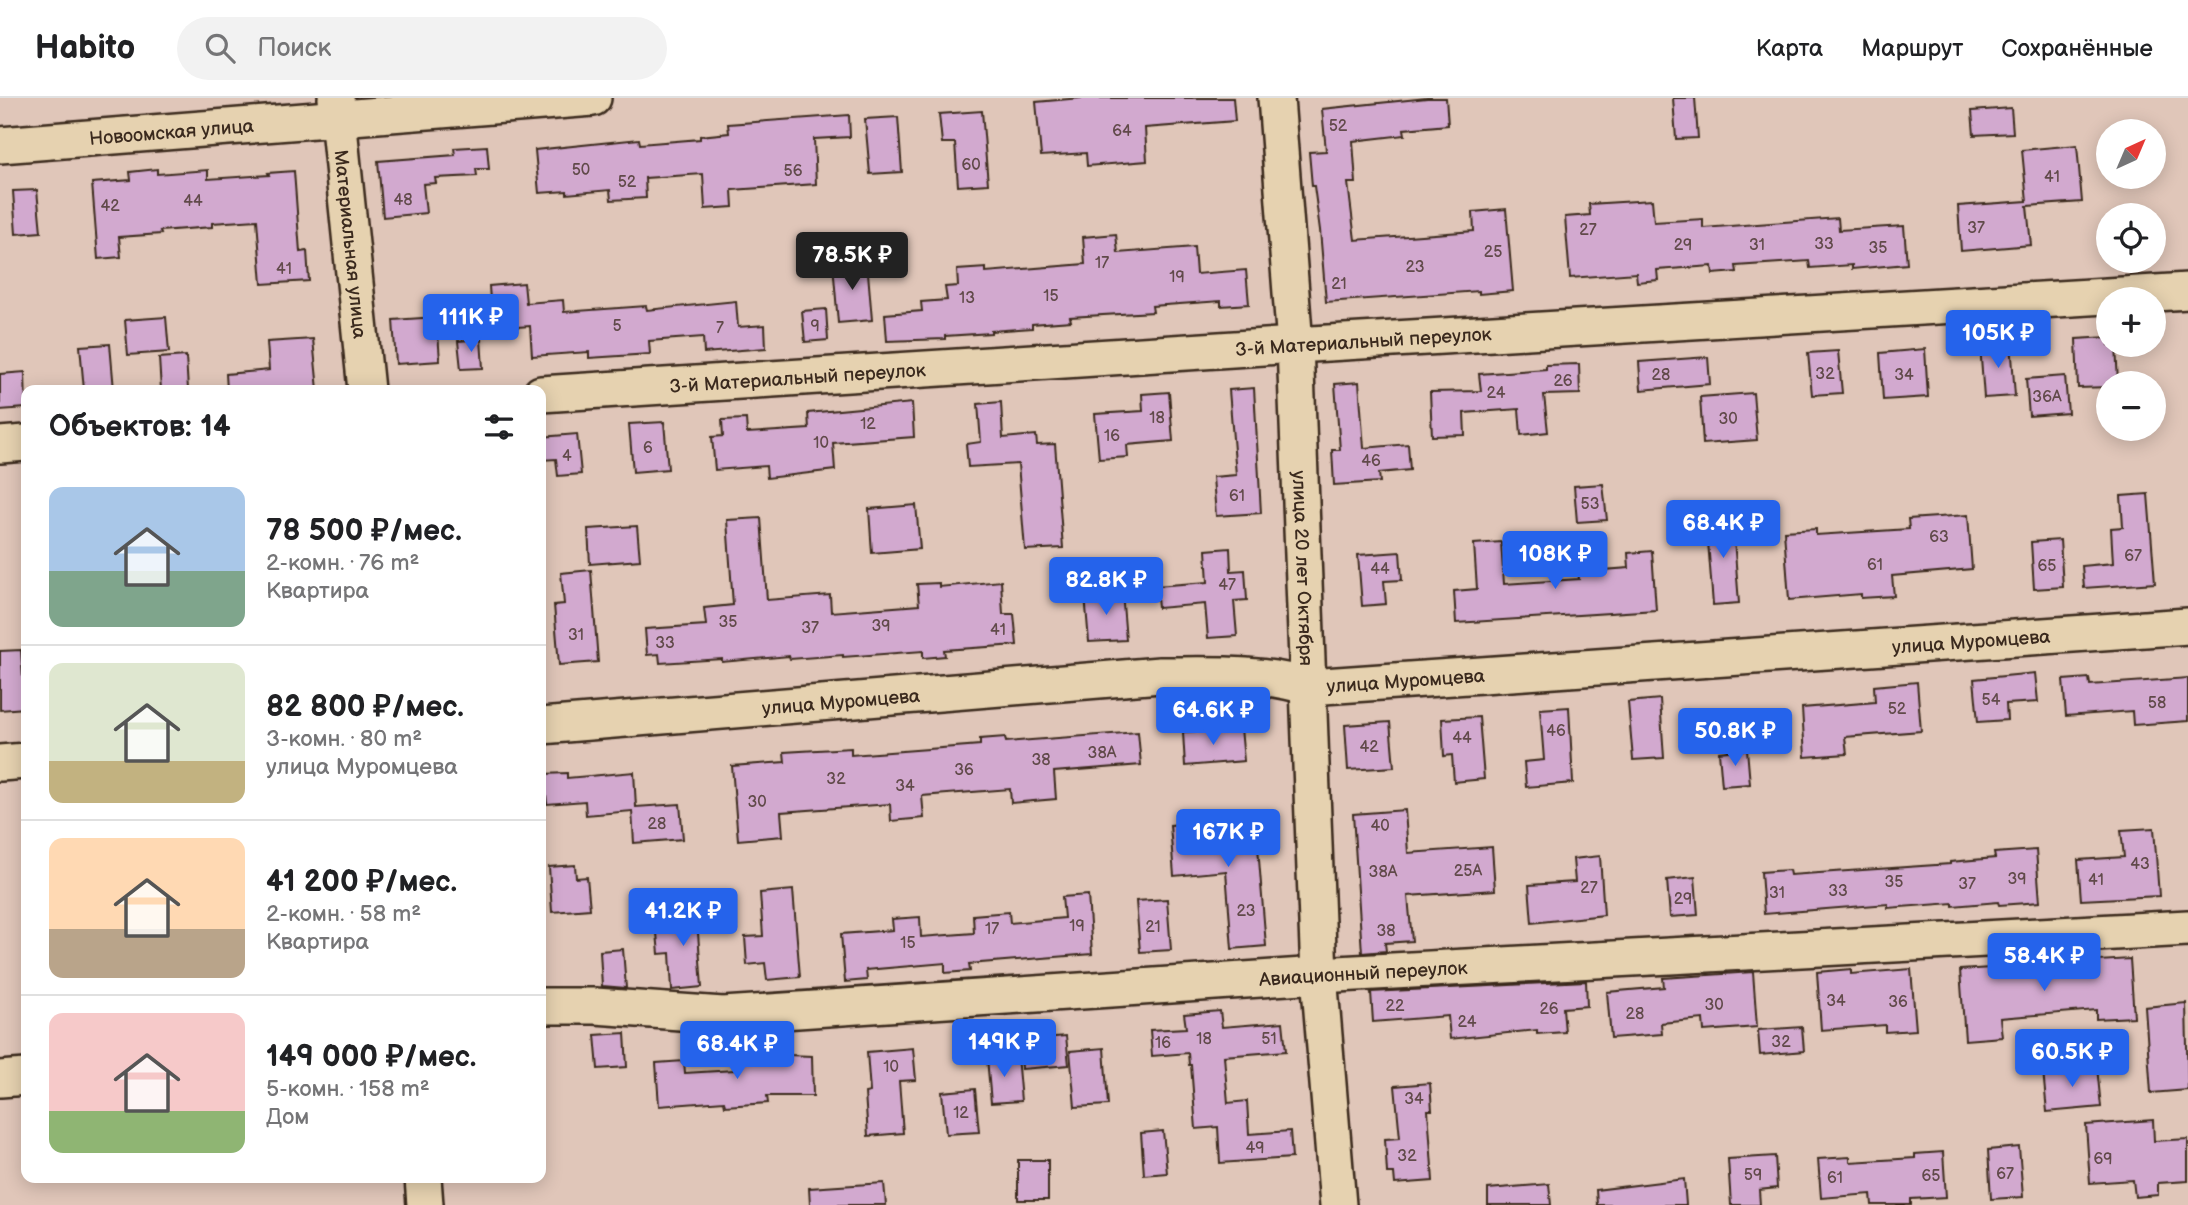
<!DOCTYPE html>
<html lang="ru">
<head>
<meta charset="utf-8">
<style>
	body { margin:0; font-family:"Balsamiq Sans",sans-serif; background:#f2f2f2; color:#202124; height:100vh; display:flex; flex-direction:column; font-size:26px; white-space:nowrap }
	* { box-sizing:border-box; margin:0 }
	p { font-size:23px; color:#757577 }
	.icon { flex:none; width:38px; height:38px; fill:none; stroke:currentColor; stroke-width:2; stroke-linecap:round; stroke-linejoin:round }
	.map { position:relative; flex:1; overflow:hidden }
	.panel { position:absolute; left:21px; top:287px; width:525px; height:798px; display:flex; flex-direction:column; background:#fff; border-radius:14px; box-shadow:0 4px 18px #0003 }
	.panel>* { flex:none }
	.needle { width:46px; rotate:44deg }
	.buttons { position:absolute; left:2096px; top:21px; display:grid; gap:14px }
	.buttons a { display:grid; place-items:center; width:70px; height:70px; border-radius:50%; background:#fff; box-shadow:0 4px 18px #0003; font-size:35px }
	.price { position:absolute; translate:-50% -60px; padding:0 16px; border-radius:7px; background:#2563eb; color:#fff; font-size:23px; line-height:46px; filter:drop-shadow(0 2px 4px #0008) }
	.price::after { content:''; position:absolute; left:50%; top:42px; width:21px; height:16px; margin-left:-10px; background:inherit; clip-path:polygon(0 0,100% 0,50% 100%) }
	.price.selected { background:#222; color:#fff }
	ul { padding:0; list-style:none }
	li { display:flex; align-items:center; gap:21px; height:175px; padding:0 28px }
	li+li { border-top:2px solid #e0e0e0 }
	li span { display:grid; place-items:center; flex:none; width:196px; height:140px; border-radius:14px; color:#555 }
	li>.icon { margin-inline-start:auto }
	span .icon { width:84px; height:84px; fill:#fffc; stroke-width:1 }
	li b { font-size:30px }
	h2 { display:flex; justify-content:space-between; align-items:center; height:84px; padding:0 28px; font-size:30px }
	header { display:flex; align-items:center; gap:42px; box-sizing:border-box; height:98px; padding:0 35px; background:#fff; border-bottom:2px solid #e0e0e0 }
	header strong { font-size:33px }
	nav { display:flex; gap:38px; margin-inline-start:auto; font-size:24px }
	.search { width:490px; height:63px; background:#f2f2f2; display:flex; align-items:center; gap:18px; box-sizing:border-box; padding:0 24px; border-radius:38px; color:#757577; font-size:26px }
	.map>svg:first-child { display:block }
	.building { fill:#d2a9cf; stroke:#3b2a1e; stroke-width:2 }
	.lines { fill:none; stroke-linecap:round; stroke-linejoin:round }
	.minor-casing { stroke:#3b2a1e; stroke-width:40 }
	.minor { stroke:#e6d2b0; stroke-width:35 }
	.labels { text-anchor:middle; stroke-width:5; stroke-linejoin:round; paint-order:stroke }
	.number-label { font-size:16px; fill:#614a4a }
	.street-label { font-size:19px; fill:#3b2a1e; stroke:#e6d2b0 }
</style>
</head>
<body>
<header>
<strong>Habito</strong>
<div class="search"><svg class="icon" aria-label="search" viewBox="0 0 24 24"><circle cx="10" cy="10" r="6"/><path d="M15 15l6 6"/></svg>Поиск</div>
<nav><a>Карта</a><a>Маршрут</a><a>Сохранённые</a></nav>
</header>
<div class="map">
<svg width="2188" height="1107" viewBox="0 0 2188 1107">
	<rect width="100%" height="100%" fill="#e0c6b9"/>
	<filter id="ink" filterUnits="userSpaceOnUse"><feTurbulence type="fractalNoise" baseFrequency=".0143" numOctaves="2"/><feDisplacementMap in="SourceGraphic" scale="14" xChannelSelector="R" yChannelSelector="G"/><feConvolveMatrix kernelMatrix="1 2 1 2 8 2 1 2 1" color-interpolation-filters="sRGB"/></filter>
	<g filter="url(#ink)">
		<!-- building -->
		<g class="building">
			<path d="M1081 0H1233L1235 23 1145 30 1147 63 1087 68 1086 55 1041 58 1036 4Z"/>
			<path d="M1427 0H1446L1448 27 1404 31 1405 37 1353 43 1356 85H1348L1355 142 1474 133 1473 114 1506 111 1513 193 1479 196V193L1326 204 1320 132 1314 88H1312L1309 54 1326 53 1322 11Z"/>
			<path d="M1673 0H1695L1698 40 1676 41Z"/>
			<path d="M2011 10 2013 35 1974 37 1972 13Z"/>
			<path d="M982 13 988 86 958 88 955 45H942L939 16Z"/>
			<path d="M849 17 850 39 814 41 816 86 732 92 733 109 705 111 703 76 645 80 646 100 611 102 610 92 567 96V93L539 95 535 52 639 41 640 46 700 41V38L729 35 728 26Z"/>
			<path d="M898 19 902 74 870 76 865 21Z"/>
			<path d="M2077 47 2082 104 2027 108 2031 147 1961 153 1958 108 2027 103 2022 52Z"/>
			<path d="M487 48 489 71H476L477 78 435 80 436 85 423 86 426 115 383 119 378 63 455 57 454 50Z"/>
			<path d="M157 71V76L208 72V81L269 77 268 75 294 73 300 154 307 153 309 183 262 186 257 122 212 125V129L160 133 161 136 119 139 121 159 98 161 92 85 131 82 130 74Z"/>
			<path d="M37 92 41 134 16 136 13 93Z"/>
			<path d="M1652 102 1654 124 1703 121V130L1838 120 1839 132 1904 128 1907 166 1852 171V167L1810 170 1809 163 1736 168 1737 174 1713 176 1712 168 1657 172 1658 182 1637 184 1636 175 1570 180 1565 119 1590 117 1589 106Z"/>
			<path d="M1116 136 1118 155 1194 149 1196 176 1246 172 1249 206 1221 208V203L1152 208 1153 214 1070 219 1071 223 1032 226V230L991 233V235L945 238V241L887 243 885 216 922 213 921 204 947 202 945 189 958 188 957 172 986 170V174L1085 166 1083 139Z"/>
			<path d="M867 163 872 222 838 225 833 166Z"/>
			<path d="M524 185 526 205 563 202 564 214 646 208 647 212 736 203 738 229 765 227 766 250 704 255 703 239 649 243 650 256 589 260V254L532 258 530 228 492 231 489 188Z"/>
			<path d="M826 211 828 242 805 244 802 213Z"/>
			<path d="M166 219 169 254 128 257 125 222Z"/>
			<path d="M437 219 440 263 396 266 393 222Z"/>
			<path d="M2109 239V247H2116L2118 285H2109V289L2078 290 2076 241Z"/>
			<path d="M313 241 318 292H227L226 276 269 272 267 244Z"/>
			<path d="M481 241 483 270 461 271 458 243Z"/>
			<path d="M2011 244 2015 298 1984 300 1980 247Z"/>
			<path d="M110 246 114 292H84L80 248Z"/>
			<path d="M1925 251 1928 299 1883 302 1880 255Z"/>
			<path d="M1838 253 1842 295 1812 297 1808 255Z"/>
			<path d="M186 258 188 292H161L159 260Z"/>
			<path d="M1708 259 1710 286 1641 292 1639 264Z"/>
			<path d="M1579 266 1580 296 1544 297 1548 334 1521 337 1519 311 1464 315 1465 337 1432 338 1430 294 1481 293 1479 276 1546 271V267Z"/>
			<path d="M25 274 26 310 0 312V276Z"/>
			<path d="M2065 278 2068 315 2029 318 2026 281Z"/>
			<path d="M1359 284 1364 350 1408 346 1410 372 1379 375 1380 384 1334 387 1332 352H1340L1335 286Z"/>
			<path d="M1254 290 1261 415 1216 418 1213 379 1236 377 1229 292Z"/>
			<path d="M1169 294 1173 343 1127 347 1128 359 1099 361 1095 316 1143 313 1142 296Z"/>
			<path d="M1753 295 1757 342 1703 346 1700 299Z"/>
			<path d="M1001 304 1003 340 1036 337 1037 347 1055 346 1063 450 1025 452 1018 366 968 369 966 346 981 344 978 306Z"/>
			<path d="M912 305 914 339 833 345 835 372 767 380 766 368 715 372 712 339 723 338 722 322 746 321 747 335 809 331 808 315Z"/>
			<path d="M664 324 668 371 633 374 629 326Z"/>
			<path d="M577 336 581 376 558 378 556 361 541 362V339Z"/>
			<path d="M1603 386 1607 422 1577 424 1574 388Z"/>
			<path d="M2148 396 2155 485 2084 490 2082 468 2113 465 2111 430 2123 429 2121 398Z"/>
			<path d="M916 407 920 451 872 455 869 411Z"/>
			<path d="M1732 416 1739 505 1713 507 1706 418Z"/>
			<path d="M1968 417 1972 471 1892 478 1894 498 1861 500V496L1789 502 1784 433 1816 431V437L1909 431 1908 421Z"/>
			<path d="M761 420 767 502 830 497 831 514 919 507 917 486 939 485V489L1001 483 1003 516H1014L1017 547 944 552 945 558 923 560V553L843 559V557L790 561 789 558 722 564V561L660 565 659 556 647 557 645 531 706 527 704 510 733 507 727 422Z"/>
			<path d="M637 428 640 462 590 466 588 431Z"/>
			<path d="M2060 442 2063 489 2034 491 2031 444Z"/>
			<path d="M1501 444 1504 486 1579 481 1578 474 1629 470 1628 455 1652 453 1656 512 1456 525 1454 493 1477 491 1474 446Z"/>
			<path d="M1230 450 1231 473 1245 472 1247 502 1234 503 1237 538 1208 540 1205 506 1158 510 1156 488 1208 484 1206 452Z"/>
			<path d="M1400 454 1402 482 1384 483 1386 506 1362 508 1358 457Z"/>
			<path d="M591 472 598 564 559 567 554 507 564 506 561 475Z"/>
			<path d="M1122 494 1126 542 1089 544 1085 497Z"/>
			<path d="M21 552 25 610 0 612V553Z"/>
			<path d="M2035 575 2038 604 2006 606 2007 622 1978 624 1974 581Z"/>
			<path d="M2089 580 2090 587 2188 580V623L2133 627 2132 613 2066 618 2063 582Z"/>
			<path d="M1917 584 1921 633 1845 639 1847 656 1805 659 1802 610 1875 604 1874 588Z"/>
			<path d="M1660 601 1664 660 1633 662 1628 604Z"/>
			<path d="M1569 609 1573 685 1526 689 1524 664 1544 662 1540 611Z"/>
			<path d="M1748 616 1750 650 1728 652 1725 617Z"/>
			<path d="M1479 619 1484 681 1454 684 1452 657 1444 658 1442 621Z"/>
			<path d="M1390 624 1394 669 1348 672 1345 627Z"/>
			<path d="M1241 630 1244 663 1185 668 1183 634Z"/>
			<path d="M1138 634 1141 667 1054 674 1056 701 1011 705 1010 691 922 698 924 720 891 723 890 706 781 714 783 738 738 742 732 668 785 664 784 654 851 650V657L980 647V641L1005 639 1006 644Z"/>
			<path d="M1747 651 1750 686 1722 688 1719 654Z"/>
			<path d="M634 674 636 709 680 706 683 741 634 745 632 713 586 717 585 703 547 706 544 676 567 675V680Z"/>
			<path d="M1405 712 1408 755 1492 749 1495 792 1408 798 1412 843 1385 845 1386 853 1362 855 1353 716Z"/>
			<path d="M1265 719 1267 748 1258 749 1266 848 1232 851 1226 773 1174 778 1170 727Z"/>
			<path d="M2154 730 2159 798 2081 802 2078 762 2124 759 2121 732Z"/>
			<path d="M2036 752 2040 804 1999 807 1998 804 1953 808V805L1888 810V806L1764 816 1761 774 1789 772 1790 777 1950 766V764L1995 760 1994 755Z"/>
			<path d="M1600 758 1604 817 1532 825 1529 787 1575 784 1573 761Z"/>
			<path d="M575 767 576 780 587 779 590 811 552 814 549 769Z"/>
			<path d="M1695 779 1698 817 1670 819 1667 782Z"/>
			<path d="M793 792 800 879 767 882 765 865 747 867 745 839 763 838 760 795Z"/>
			<path d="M1088 797 1092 856 969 866 970 873 945 875V865L866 872 867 882 845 884 841 836 893 832 892 821 920 819 921 839 974 835 973 817 1009 814 1010 825 1064 820 1062 799Z"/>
			<path d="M1167 801 1171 852 1140 854 1136 803Z"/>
			<path d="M696 808 702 889 672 892 670 855 659 856 657 835 670 833 668 810Z"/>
			<path d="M623 851 626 890 602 888 600 853Z"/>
			<path d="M2130 861 2134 919 2096 921V912L2000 920 2002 939 1965 942 1960 872Z"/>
			<path d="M1851 871V876L1911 871 1916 932 1885 934V927L1821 932 1817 874Z"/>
			<path d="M1753 874 1757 929 1704 933 1703 921 1661 925 1662 936 1611 940 1607 894 1664 889 1663 880Z"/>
			<path d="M1586 883 1587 908 1563 910 1565 934 1537 936V932L1450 941 1448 918 1373 924 1371 894Z"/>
			<path d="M2186 905 2188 992 2151 995 2145 909Z"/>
			<path d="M1220 913 1222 929 1283 924 1286 953 1224 958 1228 1005 1247 1003 1249 1036 1290 1033 1292 1060 1220 1065 1218 1029 1196 1031 1191 967H1189L1188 955 1152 958 1150 932 1186 930 1184 916Z"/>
			<path d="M1802 929 1804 953 1760 957 1758 932Z"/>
			<path d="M625 935 627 969 598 971 595 937Z"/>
			<path d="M1066 938 1069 967 1022 971 1020 942Z"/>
			<path d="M913 950 916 982 899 983 903 1035 868 1038 865 995 870 994 867 954Z"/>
			<path d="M1104 950 1108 1007 1075 1009 1070 953Z"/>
			<path d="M764 956 812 958 813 998H767L768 1005 725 1008 724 1003 659 1008 656 965 684 963 685 975 734 972 732 959Z"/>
			<path d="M1017 958 1021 1003 991 1005 987 960Z"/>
			<path d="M2097 969 2101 1009 2047 1014 2043 973Z"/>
			<path d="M1430 985 1432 1012H1428L1433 1083 1395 1086 1394 1075H1387L1385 1041 1400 1040 1395 988Z"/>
			<path d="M975 991 979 1034 946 1036 942 994Z"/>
			<path d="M2153 1022 2154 1043 2188 1041V1083L2158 1085V1097L2135 1099 2133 1082 2090 1085 2086 1027Z"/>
			<path d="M1163 1033 1167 1075 1144 1077 1141 1035Z"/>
			<path d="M2019 1049 2023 1099 1991 1101 1988 1052Z"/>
			<path d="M1943 1054 1946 1099 1911 1101V1107H1872L1871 1096 1821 1100 1818 1061 1850 1059V1064L1915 1060V1056Z"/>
			<path d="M1775 1058 1777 1090 1759 1092 1760 1107H1731L1728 1061Z"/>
			<rect x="1018" y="1062" width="30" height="40"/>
			<path d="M1684 1081 1686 1107H1597L1596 1092Z"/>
			<path d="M884 1085 886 1107H810L809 1090Z"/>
			<path d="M1549 1086 1551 1107H1488V1091Z"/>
		</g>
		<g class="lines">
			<!-- minor casing -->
			<g class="minor-casing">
				<g id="minor">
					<path id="s1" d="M336 0 366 292"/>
					<path id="s2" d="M1276 0 1295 247 1319 877 1338 1107"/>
					<path id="s3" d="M0 47 593 0"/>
					<path id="s4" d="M541 296 1295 247 2188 193"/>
					<path d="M0 347 26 345"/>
					<path id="s5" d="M541 628 1160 577C1210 577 1261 574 1309 589L2188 528"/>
					<path d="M0 665 26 663"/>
					<path id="s6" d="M541 908H595L723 917 1319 877 2188 830"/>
					<path d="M0 981 26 979"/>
					<path d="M423 1080 425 1107"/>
				</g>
			</g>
			<!-- minor -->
			<use href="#minor" class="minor"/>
		</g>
	</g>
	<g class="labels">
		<!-- number labels -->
		<g class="number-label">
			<text x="1338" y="33">52</text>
			<text x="1122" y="38">64</text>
			<text x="971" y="72">60</text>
			<text x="581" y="77">50</text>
			<text x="793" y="78">56</text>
			<text x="2052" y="84">41</text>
			<text x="627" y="89">52</text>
			<text x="403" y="107">48</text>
			<text x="193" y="108">44</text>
			<text x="110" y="113">42</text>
			<text x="1976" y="135">37</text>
			<text x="1588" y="137">27</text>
			<text x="1824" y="151">33</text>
			<text x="1683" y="152">29</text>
			<text x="1757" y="152">31</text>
			<text x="1878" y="155">35</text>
			<text x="1493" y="159">25</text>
			<text x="1102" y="170">17</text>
			<text x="1415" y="174">23</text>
			<text x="284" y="176">41</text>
			<text x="1177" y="184">19</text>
			<text x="1339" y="191">21</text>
			<text x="1051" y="203">15</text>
			<text x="967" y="205">13</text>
			<text x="617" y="233">5</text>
			<text x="815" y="233">9</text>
			<text x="720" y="235">7</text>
			<text x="1825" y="281">32</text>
			<text x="1661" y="282">28</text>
			<text x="1904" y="282">34</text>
			<text x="1563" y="288">26</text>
			<text x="1496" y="300">24</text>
			<text x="2047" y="304">36А</text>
			<text x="1157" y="325">18</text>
			<text x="1728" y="326">30</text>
			<text x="868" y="331">12</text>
			<text x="1112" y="343">16</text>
			<text x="821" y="350">10</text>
			<text x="648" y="355">6</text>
			<text x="567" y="363">4</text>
			<text x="1371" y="368">46</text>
			<text x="1237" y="403">61</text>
			<text x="1590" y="411">53</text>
			<text x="1939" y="444">63</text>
			<text x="2133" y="463">67</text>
			<text x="1875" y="472">61</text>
			<text x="2047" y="473">65</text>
			<text x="1380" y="476">44</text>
			<text x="1227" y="492">47</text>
			<text x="728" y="529">35</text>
			<text x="881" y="533">39</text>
			<text x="810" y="535">37</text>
			<text x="998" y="537">41</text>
			<text x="576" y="542">31</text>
			<text x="665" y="550">33</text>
			<text x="1991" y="607">54</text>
			<text x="2157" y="610">58</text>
			<text x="1897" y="616">52</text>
			<text x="1556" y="638">46</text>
			<text x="1462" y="645">44</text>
			<text x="1369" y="654">42</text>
			<text x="1102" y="660">38А</text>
			<text x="1041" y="667">38</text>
			<text x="964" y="677">36</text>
			<text x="836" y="686">32</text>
			<text x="905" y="693">34</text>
			<text x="757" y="709">30</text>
			<text x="657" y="731">28</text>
			<text x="1380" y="733">40</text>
			<text x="2140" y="771">43</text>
			<text x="1468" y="778">25А</text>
			<text x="1383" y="779">38А</text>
			<text x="2017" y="786">39</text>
			<text x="2096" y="787">41</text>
			<text x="1894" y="789">35</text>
			<text x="1967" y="791">37</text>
			<text x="1589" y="795">27</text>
			<text x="1838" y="798">33</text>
			<text x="1777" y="800">31</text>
			<text x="1683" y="806">29</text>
			<text x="1246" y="818">23</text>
			<text x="1077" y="833">19</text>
			<text x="1153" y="834">21</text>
			<text x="992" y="836">17</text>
			<text x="1386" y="838">38</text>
			<text x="908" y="850">15</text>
			<text x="1836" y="908">34</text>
			<text x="1898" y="909">36</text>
			<text x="1714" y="912">30</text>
			<text x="1395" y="913">22</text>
			<text x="1549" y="916">26</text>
			<text x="1635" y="921">28</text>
			<text x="1467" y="929">24</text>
			<text x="1204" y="946">18</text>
			<text x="1269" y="946">51</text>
			<text x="1781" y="949">32</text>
			<text x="1163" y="950">16</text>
			<text x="891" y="974">10</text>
			<text x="1414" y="1006">34</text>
			<text x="961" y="1020">12</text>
			<text x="1255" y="1055">49</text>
			<text x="1407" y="1063">32</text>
			<text x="2103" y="1066">69</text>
			<text x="2005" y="1081">67</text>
			<text x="1753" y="1082">59</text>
			<text x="1931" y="1083">65</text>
			<text x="1835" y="1085">61</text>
		</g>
		<!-- street labels -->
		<g class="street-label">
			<text dy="7" stroke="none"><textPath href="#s3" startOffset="172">Новоомская улица</textPath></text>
			<text dy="7" stroke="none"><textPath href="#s1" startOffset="147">Материальная улица</textPath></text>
			<text dy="7" stroke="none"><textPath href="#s4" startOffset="824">3-й Материальный переулок</textPath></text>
			<text dy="7" stroke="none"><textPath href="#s4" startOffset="257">3-й Материальный переулок</textPath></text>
			<text dy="7" stroke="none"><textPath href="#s2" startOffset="471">улица 20 лет Октября</textPath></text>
			<text dy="7" stroke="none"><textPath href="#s5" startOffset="1435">улица Муромцева</textPath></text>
			<text dy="7" stroke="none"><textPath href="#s5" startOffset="868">улица Муромцева</textPath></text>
			<text dy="7" stroke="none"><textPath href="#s5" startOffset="301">улица Муромцева</textPath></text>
			<text dy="7" stroke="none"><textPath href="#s6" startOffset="824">Авиационный переулок</textPath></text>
		</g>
	</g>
</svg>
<div class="buttons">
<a><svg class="needle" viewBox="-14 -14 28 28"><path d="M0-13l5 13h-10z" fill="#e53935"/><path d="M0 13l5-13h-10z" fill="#757577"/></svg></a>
<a><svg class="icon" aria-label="locate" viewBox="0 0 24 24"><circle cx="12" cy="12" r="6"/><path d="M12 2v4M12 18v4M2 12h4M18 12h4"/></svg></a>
<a>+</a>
<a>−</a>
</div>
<b class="price selected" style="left:852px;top:194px">78.5K ₽</b>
<b class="price" style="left:471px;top:256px">111K ₽</b>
<b class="price" style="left:1998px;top:272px">105K ₽</b>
<b class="price" style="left:1723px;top:462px">68.4K ₽</b>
<b class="price" style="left:1555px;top:493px">108K ₽</b>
<b class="price" style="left:1106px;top:519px">82.8K ₽</b>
<b class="price" style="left:1213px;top:649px">64.6K ₽</b>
<b class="price" style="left:1735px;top:670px">50.8K ₽</b>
<b class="price" style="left:1228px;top:771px">167K ₽</b>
<b class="price" style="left:683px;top:850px">41.2K ₽</b>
<b class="price" style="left:2044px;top:895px">58.4K ₽</b>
<b class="price" style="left:1004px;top:981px">149K ₽</b>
<b class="price" style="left:737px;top:983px">68.4K ₽</b>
<b class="price" style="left:2072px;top:991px">60.5K ₽</b>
<section class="panel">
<h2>Объектов: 14<svg class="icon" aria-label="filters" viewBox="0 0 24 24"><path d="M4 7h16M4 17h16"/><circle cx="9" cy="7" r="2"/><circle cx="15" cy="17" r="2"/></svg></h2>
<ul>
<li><span style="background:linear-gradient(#a9c7e8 60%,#7fa58c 0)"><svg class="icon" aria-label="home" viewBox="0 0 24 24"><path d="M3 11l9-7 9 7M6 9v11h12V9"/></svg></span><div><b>78 500 ₽/мес.</b><p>2-комн. · 76 m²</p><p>Квартира</p></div></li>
<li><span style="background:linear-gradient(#dfe7d0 70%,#c2b280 0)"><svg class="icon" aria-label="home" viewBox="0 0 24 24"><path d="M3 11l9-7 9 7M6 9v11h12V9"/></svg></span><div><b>82 800 ₽/мес.</b><p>3-комн. · 80 m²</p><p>улица Муромцева</p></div></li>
<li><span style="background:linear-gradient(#ffd9b3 65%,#b9a48a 0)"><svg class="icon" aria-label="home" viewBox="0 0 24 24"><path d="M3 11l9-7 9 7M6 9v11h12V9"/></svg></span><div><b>41 200 ₽/мес.</b><p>2-комн. · 58 m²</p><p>Квартира</p></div></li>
<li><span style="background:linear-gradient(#f6c9c9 70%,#8fb573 0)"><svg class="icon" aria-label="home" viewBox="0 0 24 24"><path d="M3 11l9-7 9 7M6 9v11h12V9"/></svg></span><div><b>149 000 ₽/мес.</b><p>5-комн. · 158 m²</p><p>Дом</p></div></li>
</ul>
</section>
</div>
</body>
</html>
